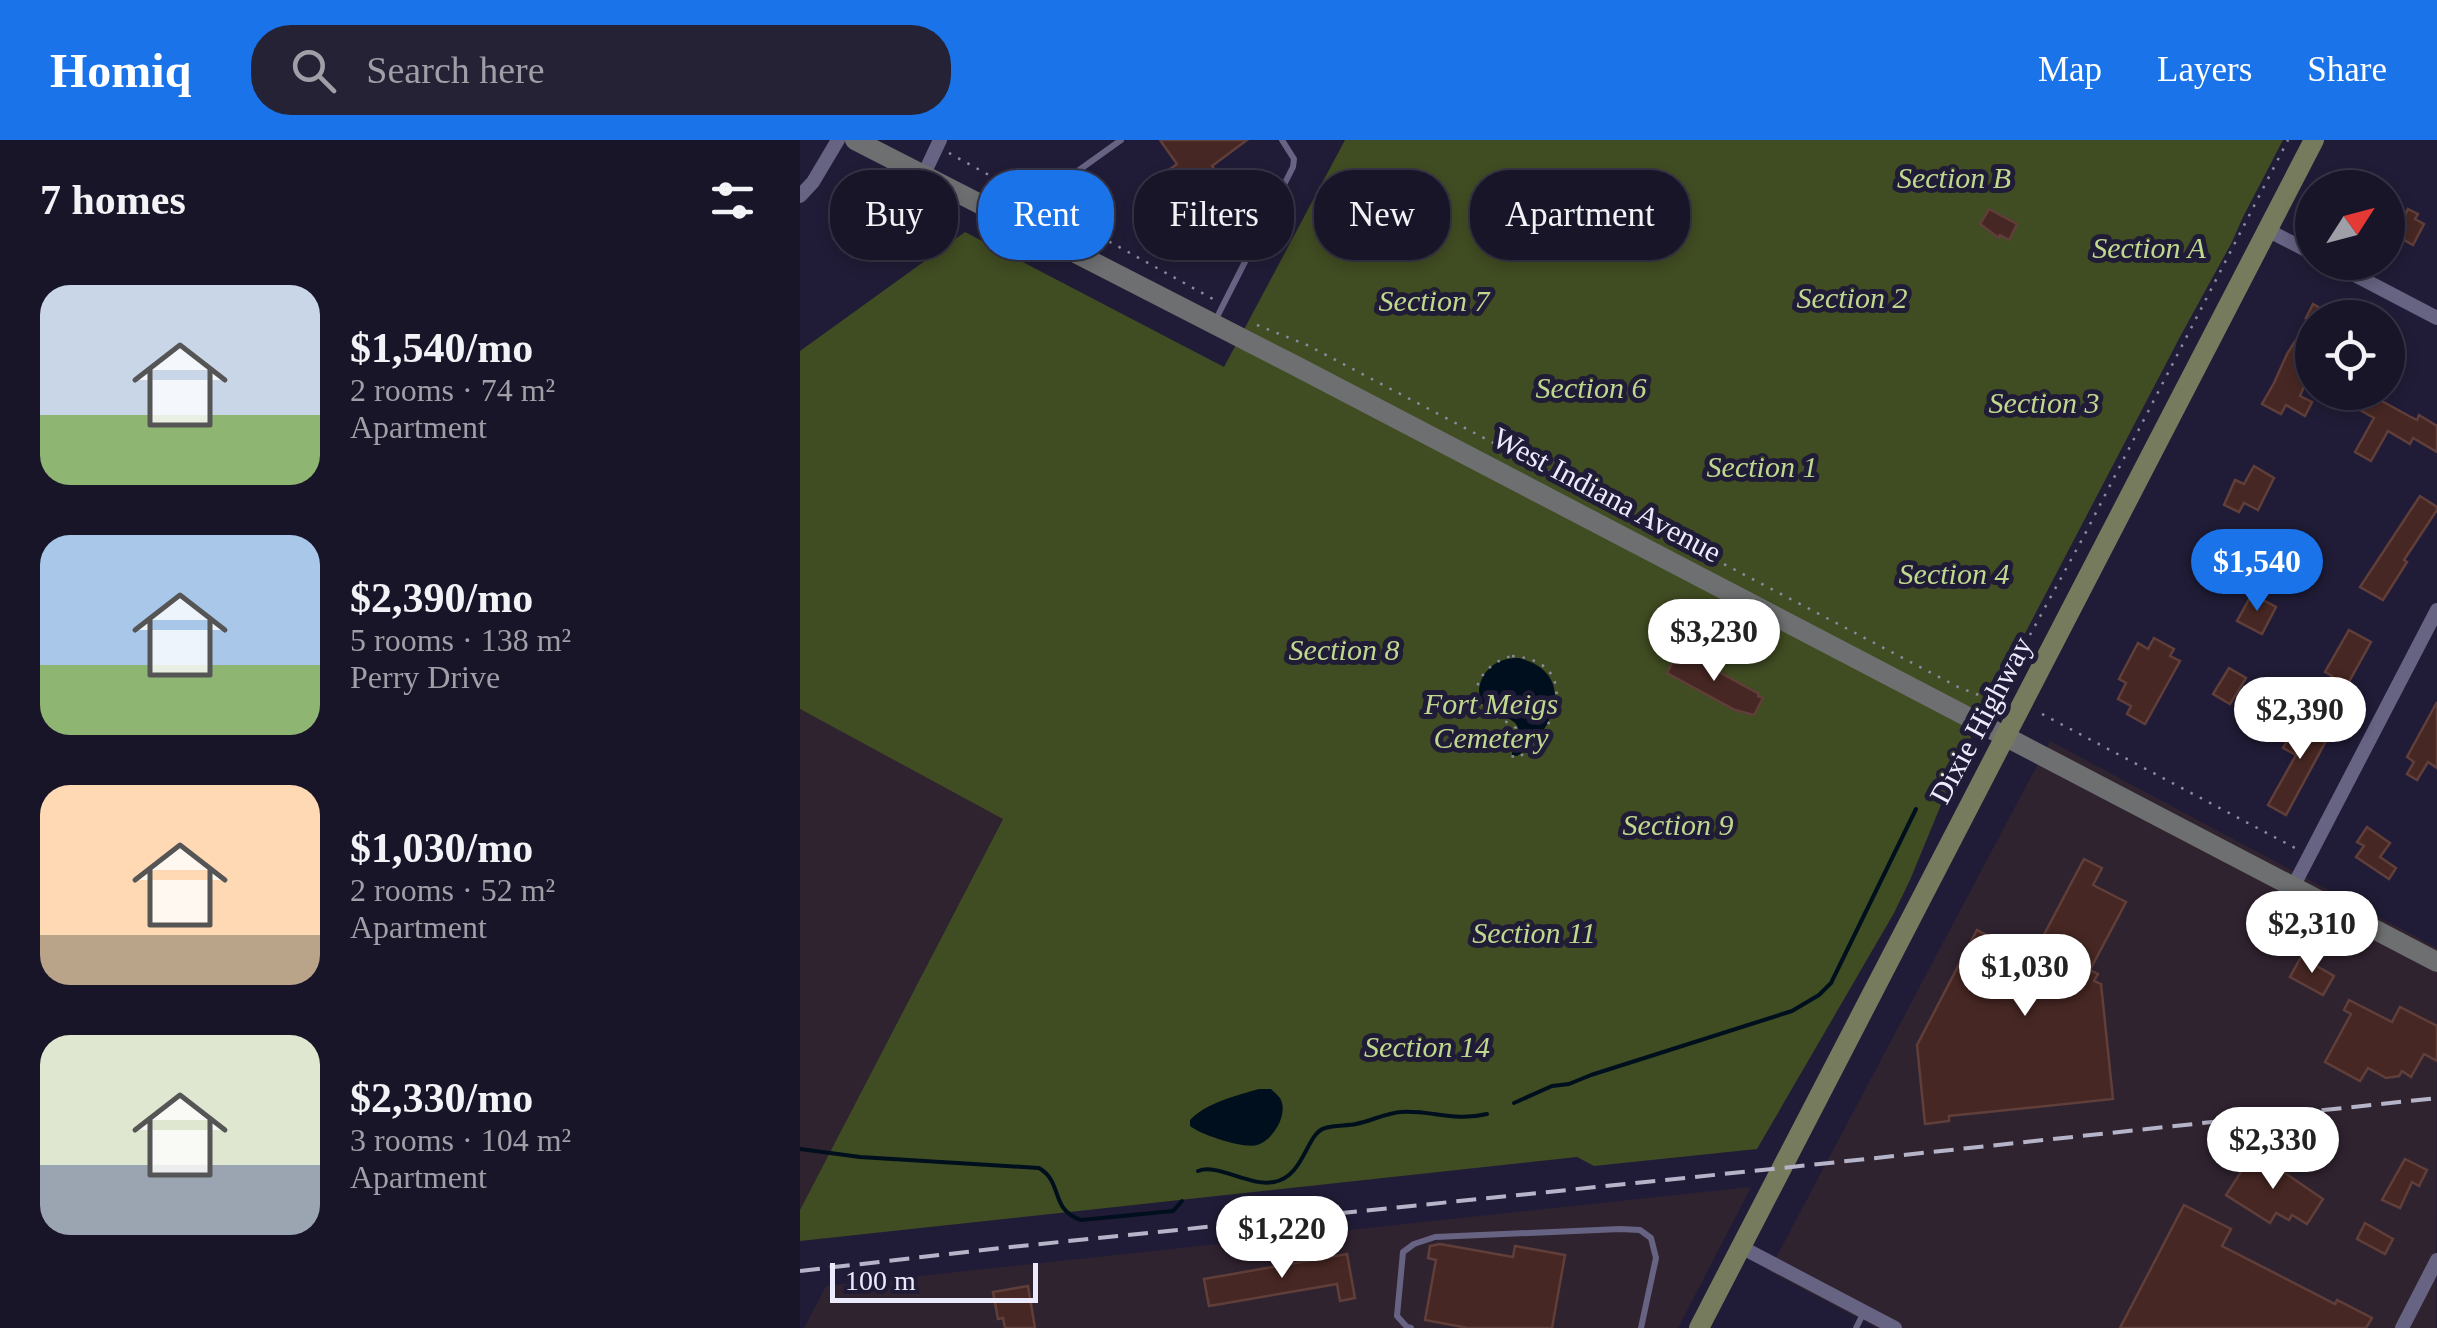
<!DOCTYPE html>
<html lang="en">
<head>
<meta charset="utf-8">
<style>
	body { margin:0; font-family:Georgia,serif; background:#252235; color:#f1f3f6; height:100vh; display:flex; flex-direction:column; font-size:38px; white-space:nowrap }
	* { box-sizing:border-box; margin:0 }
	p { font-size:32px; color:#9f9fa8 }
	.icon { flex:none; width:55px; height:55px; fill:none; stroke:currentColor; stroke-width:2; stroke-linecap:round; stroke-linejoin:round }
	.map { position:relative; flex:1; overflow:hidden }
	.details { display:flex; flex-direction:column; background:#181529; width:800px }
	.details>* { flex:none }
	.guide { position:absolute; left:30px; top:30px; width:950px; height:90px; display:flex; gap:20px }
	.needle { width:65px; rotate:54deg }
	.controls { position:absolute; left:1495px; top:30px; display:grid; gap:20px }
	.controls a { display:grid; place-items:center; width:110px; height:110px; border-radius:50%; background:#181529; box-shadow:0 5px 15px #0003,0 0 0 2px #363446; font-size:50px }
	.scale { position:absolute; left:30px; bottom:25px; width:208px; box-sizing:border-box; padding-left:10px; border:5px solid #ecebfd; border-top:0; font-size:28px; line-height:35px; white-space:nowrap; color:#ecebfd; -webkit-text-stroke:8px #201c37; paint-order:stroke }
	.price { position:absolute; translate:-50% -85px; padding:0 22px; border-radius:35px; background:#fff; color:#222; font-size:32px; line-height:65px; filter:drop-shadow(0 2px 5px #0008) }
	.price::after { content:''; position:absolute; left:50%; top:60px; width:30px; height:22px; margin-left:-15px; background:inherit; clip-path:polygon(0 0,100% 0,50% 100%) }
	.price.current { background:#1a73e8; color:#fff }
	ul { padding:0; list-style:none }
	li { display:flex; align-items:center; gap:30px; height:250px; padding:0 40px }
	li span { display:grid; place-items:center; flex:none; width:280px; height:200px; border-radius:30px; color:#555 }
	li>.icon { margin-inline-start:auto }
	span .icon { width:120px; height:120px; fill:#fffc; stroke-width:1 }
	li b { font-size:42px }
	h2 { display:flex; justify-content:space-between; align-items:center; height:120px; padding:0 40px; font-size:42px }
	.chip { padding:0 35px; border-radius:40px; background:#181529; box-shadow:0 5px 15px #0003,0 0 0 2px #363446; font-size:35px; line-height:90px }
	.chip.current { background:#1a73e8; color:#fff }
	header { display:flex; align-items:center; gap:60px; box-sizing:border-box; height:140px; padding:0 50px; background:#1a73e8; color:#fff }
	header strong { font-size:48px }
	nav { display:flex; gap:55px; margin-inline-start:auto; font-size:35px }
	.search { width:700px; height:90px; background:#252235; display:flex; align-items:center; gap:25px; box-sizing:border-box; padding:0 35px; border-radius:40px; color:#9f9fa8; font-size:38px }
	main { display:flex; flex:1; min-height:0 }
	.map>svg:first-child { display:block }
	.industrial { fill:#302330 }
	.green { fill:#404c22 }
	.water { fill:#000f1d }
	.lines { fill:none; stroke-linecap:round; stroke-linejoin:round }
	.stream { stroke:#000f1d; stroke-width:4 }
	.building { fill:#472723; stroke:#603e39; stroke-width:2.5 }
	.path { stroke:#8c8aa0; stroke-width:2.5; stroke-dasharray:2.5 8; stroke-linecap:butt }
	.lane { stroke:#666383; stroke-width:6 }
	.street { stroke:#666383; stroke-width:14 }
	.secondary { stroke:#6e6f70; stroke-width:20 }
	.primary { stroke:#777b5d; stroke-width:20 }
	.rail { stroke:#b5b4c8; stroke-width:4; stroke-dasharray:20 10; stroke-linecap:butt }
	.labels { text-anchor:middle; stroke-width:10; stroke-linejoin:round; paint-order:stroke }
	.park-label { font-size:30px; font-style:italic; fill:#c0d88d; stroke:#201c37 }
	.street-label { font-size:30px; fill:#ecebfd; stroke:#201c37 }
</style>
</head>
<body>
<header>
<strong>Homiq</strong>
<div class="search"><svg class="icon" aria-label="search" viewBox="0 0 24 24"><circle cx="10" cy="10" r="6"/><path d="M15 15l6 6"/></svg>Search here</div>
<nav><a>Map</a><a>Layers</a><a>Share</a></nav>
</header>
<main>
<section class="details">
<h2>7 homes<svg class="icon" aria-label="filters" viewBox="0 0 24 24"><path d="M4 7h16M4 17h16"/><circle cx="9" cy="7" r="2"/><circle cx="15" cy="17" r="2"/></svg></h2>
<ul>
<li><span style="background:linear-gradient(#c9d6e8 65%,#8fb573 0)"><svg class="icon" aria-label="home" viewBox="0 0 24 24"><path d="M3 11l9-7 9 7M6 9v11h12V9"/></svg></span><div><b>$1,540/mo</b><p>2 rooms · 74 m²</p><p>Apartment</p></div></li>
<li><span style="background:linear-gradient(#a9c7e8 65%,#8fb573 0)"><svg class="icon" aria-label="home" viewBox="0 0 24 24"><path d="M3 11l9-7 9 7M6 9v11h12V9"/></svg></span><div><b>$2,390/mo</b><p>5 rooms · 138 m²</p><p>Perry Drive</p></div></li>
<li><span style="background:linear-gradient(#ffd9b3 75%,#b9a48a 0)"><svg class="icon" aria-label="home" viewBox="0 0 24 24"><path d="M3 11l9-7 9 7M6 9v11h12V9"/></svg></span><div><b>$1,030/mo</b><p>2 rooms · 52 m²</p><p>Apartment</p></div></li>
<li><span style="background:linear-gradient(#dfe7d0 65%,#9aa5b1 0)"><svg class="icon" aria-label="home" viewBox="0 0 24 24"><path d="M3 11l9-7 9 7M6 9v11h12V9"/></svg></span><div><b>$2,330/mo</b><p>3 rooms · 104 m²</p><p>Apartment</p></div></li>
</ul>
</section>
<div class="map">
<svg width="1637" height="1188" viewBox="0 0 1637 1188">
	<rect width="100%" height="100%" fill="#201c37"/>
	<!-- industrial -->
	<g class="industrial">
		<path d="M0 569 203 678 0 1070Z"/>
		<path d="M1250 601 1637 808 1636 1188H1077L969 1131Z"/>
		<path d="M951 1047 878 1188H4L26 1146Z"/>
	</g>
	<!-- green -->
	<path class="green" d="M545 0H1483L1443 77 1432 102 1381 195 1162 614 1110 740 1094 773 957 1009 794 1026 777 1017 0 1101V1070L203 679 0 569V211L165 92 424 227Z"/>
	<!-- water -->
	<g class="water">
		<path d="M719 518C778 533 755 592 717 616L712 615V612C713 606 720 594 718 588 714 572 679 580 679 551 679 544 683 534 689 529 697 520 708 518 719 518Z"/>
		<path d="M459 949H471C474 952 480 957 481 960 488 976 472 1001 457 1005 444 1009 401 995 390 986V980C408 962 435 956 459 949Z"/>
	</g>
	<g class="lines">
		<!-- stream -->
		<g class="stream">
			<path d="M714 963 752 946 769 944 791 935 992 871 1019 855 1031 843 1116 669"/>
			<path d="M0 1009 60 1017 239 1028C264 1043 249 1069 281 1080L373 1071 382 1061"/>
			<path d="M398 1031C418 1023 449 1047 474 1042 505 1036 506 993 525 988 535 985 546 986 556 984 571 981 586 973 601 972 631 970 654 982 687 974"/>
		</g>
	</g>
	<!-- building -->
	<g class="building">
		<path d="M360 0H447L412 26 435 57 433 59 443 72 421 88 432 103 423 110 411 94 391 109 345 47 377 24Z"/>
		<path d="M51 66 77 92 52 117 33 98 39 92 32 85Z"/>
		<path d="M1189 69 1217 84 1209 100 1200 95 1199 98 1180 84Z"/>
		<path d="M1608 69 1618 74 1615 79 1624 84 1613 105 1588 91 1597 73 1604 77Z"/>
		<path d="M1513 164 1537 178H1512V227L1500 256 1512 262 1505 276 1486 265 1481 274 1462 264 1474 243 1487 214 1510 178H1506Z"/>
		<path d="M1569 254 1609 276 1617 280 1619 275 1637 286V312L1613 298 1610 304 1588 291 1571 321 1555 312 1574 278 1560 270Z"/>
		<path d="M1454 326 1474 338 1458 370 1444 363 1439 372 1424 365 1435 340 1444 344Z"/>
		<path d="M1620 356 1637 367V370L1604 420 1607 422 1583 460 1560 447Z"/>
		<path d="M1428 400 1445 410 1449 402 1465 411 1453 433 1420 414Z"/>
		<path d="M1452 454 1476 467 1462 494 1437 481Z"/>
		<path d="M1549 490 1571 502 1546 547 1530 539 1532 536 1525 532Z"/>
		<path d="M1354 498 1374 509 1370 516 1380 521 1345 584 1327 574 1331 566 1318 559 1326 543 1319 539 1338 503 1348 509Z"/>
		<path d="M879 510 959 554 958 556 963 558 954 575 935 570 867 533Z"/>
		<path d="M1429 528 1446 538 1430 564 1413 554Z"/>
		<path d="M1637 562V628L1628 622 1617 640 1607 634 1614 622 1607 617Z"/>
		<path d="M1511 575 1533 588 1486 675 1468 665 1496 615 1483 608 1491 594 1498 598Z"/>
		<path d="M1567 687 1590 703 1580 717 1596 728 1589 739 1556 717 1564 706 1557 702Z"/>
		<path d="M1284 719 1302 728 1293 745 1326 762 1290 830 1298 834 1294 841 1301 844 1313 959 1149 976V981L1125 984 1117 905 1177 790 1210 808 1197 831 1219 842Z"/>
		<path d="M1501 817 1534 836 1523 855 1490 837Z"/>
		<path d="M1549 860 1592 882 1600 867 1637 886V921L1624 914 1611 937 1602 931 1599 936 1586 938 1568 928 1560 941 1525 922 1551 874 1544 870Z"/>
		<path d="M1454 1012 1523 1059 1507 1084 1492 1075 1489 1080 1476 1073 1470 1083 1426 1055Z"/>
		<path d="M1605 1019 1627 1030 1619 1046 1612 1042 1600 1068 1582 1060Z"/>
		<path d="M1384 1065 1431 1089 1422 1106 1535 1164 1537 1160 1572 1178 1566 1188H1320Z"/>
		<path d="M1565 1083 1593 1099 1585 1114 1557 1099Z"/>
		<path d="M640 1104 713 1117 715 1106 765 1115 752 1188H668L625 1180 636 1120 628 1118 630 1106Z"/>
		<path d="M547 1114 555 1158 540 1161 537 1144 409 1166 404 1139Z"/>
		<path d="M228 1146 235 1188H205L203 1178 198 1179 193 1152Z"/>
	</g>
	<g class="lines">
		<!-- path -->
		<g class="path">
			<path d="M149 13 225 55"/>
			<path d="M245 66 413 159"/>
			<path d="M457 185 507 205 1158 547 1194 561 1285 394 1488 0"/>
			<path d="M712 516C782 521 758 591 718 618L711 616 710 612 716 588C708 581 696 579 687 571 662 550 688 521 712 516Z"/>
			<path d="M1242 574 1497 709"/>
		</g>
		<!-- lane -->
		<g class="lane">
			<path d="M215 76 321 0"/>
			<path d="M415 181 493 27 494 19 482 0"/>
			<path d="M611 1188 607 1187 597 1176 603 1112 614 1104 635 1097 820 1089 840 1090 851 1098 856 1118 841 1188"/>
			<path d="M1056 1188 1064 1172"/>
		</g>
		<!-- street -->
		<g class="street">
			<path d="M123 36 140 0"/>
			<path d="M0 56 13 42 38 0"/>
			<path d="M1469 91 1512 113"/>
			<path d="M1530 122 1637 178"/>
			<path d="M1493 747 1637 470"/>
			<path d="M941 1107 1095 1188"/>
			<path d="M1602 1188 1637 1120"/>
		</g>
		<!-- secondary -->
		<path class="secondary" d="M55 0 496 226 1637 822"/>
		<!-- primary -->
		<path class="primary" d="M899 1188 1514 0"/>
		<!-- rail -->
		<path class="rail" d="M0 1131 201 1108 982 1028 1637 958"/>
	</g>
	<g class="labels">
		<!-- park labels -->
		<g class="park-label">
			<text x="1154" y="48">Section B</text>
			<text x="1349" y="118">Section A</text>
			<text x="1052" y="168">Section 2</text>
			<text x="634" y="171">Section 7</text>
			<text x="791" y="258">Section 6</text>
			<text x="1244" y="273">Section 3</text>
			<text x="962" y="337">Section 1</text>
			<text x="1154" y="444">Section 4</text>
			<text x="544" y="520">Section 8</text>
			<text x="691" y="574">Fort Meigs<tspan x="691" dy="34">Cemetery</tspan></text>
			<text x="878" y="695">Section 9</text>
			<text x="734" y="803">Section 11</text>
			<text x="627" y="917">Section 14</text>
		</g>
		<!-- street labels -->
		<g class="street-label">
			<text transform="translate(807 355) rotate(28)" y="10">West Indiana Avenue</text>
			<text transform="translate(1181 580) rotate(-62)" y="10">Dixie Highway</text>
		</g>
	</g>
</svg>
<div class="controls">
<a><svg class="needle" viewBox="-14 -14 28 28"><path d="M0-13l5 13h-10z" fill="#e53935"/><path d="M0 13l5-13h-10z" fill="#9f9fa8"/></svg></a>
<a><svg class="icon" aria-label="locate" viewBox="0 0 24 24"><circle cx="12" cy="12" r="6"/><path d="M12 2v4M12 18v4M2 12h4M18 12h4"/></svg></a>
</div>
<div class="scale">100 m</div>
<b class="price current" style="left:1457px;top:474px">$1,540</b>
<b class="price" style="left:914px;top:544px">$3,230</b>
<b class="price" style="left:1500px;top:622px">$2,390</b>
<b class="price" style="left:1512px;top:836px">$2,310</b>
<b class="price" style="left:1225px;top:879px">$1,030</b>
<b class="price" style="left:1473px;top:1052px">$2,330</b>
<b class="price" style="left:482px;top:1141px">$1,220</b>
<div class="guide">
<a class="chip">Buy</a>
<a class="chip current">Rent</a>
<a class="chip">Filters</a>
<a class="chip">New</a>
<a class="chip">Apartment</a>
</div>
</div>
</main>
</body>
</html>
